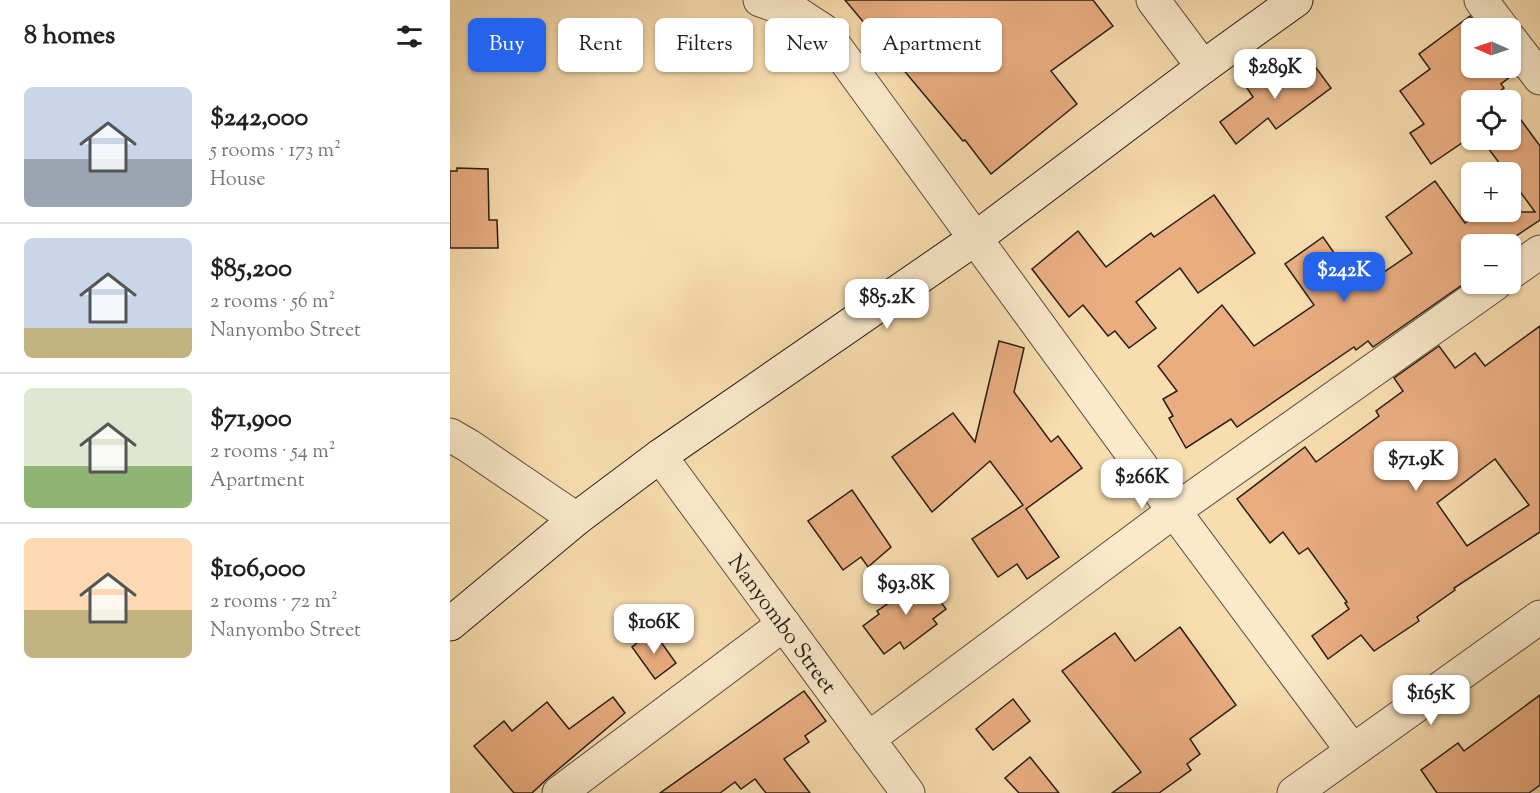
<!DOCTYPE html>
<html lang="en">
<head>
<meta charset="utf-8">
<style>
	body { margin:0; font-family:"Sorts Mill Goudy",serif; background:#f6f6f6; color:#202124; height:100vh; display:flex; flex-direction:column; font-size:22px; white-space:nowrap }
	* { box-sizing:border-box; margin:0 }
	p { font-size:20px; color:#757577 }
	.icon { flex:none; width:33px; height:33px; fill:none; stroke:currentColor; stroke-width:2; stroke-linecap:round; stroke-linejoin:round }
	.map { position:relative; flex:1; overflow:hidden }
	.drawer { display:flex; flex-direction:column; background:#fff; width:450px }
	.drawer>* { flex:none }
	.top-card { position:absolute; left:18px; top:18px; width:570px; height:54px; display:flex; gap:12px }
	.needle { width:39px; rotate:272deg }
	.fabs { position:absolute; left:1011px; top:18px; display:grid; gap:12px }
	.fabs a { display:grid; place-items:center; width:60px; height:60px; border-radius:9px; background:#fff; box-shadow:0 2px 4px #0004; font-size:30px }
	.price { position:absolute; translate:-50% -51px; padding:0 14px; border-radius:12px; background:#fff; color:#222; font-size:20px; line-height:39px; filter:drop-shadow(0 2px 3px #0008) }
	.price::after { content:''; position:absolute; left:50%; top:36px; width:18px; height:14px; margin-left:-9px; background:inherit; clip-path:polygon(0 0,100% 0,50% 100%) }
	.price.active { background:#2563eb; color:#fff }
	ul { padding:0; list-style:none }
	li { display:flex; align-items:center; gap:18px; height:150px; padding:0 24px }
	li+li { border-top:2px solid #e0e0e0 }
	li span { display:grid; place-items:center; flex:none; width:168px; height:120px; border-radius:9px; color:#555 }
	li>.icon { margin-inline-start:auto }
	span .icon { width:72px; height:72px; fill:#fffc; stroke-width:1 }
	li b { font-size:26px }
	h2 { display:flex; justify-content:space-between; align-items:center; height:72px; padding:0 24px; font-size:26px }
	.tag { padding:0 21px; border-radius:9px; background:#fff; box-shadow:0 2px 4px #0004; font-size:21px; line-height:54px }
	.tag.active { background:#2563eb; color:#fff }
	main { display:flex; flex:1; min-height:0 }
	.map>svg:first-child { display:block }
	.building { fill:#e9ad80; stroke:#281d17; stroke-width:1.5; fill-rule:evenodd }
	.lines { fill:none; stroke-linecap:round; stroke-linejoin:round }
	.street-casing { stroke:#5c4d3d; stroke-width:35 }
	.secondary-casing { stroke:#281d17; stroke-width:35 }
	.street { stroke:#fae9cb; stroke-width:33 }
	.secondary { stroke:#fae9cb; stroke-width:33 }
	.labels { text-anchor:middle; stroke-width:6; stroke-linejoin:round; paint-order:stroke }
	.street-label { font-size:22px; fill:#281d17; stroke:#fae9cb }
</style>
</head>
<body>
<main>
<section class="drawer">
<h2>8 homes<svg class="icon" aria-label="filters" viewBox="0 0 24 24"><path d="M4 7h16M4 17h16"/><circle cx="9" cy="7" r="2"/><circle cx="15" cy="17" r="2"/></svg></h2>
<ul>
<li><span style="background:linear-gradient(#c9d6e8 60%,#9aa5b1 0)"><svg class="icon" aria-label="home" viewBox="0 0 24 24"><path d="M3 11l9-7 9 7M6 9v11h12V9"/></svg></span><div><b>$242,000</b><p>5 rooms · 173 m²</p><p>House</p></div></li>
<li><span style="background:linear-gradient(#c9d6e8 75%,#c2b280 0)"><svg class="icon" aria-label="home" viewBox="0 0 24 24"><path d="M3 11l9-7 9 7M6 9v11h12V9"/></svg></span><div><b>$85,200</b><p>2 rooms · 56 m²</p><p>Nanyombo Street</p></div></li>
<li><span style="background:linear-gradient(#dfe7d0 65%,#8fb573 0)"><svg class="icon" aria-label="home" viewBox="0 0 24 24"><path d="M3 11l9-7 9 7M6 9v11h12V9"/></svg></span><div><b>$71,900</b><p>2 rooms · 54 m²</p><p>Apartment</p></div></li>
<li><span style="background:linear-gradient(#ffd9b3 60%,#c2b280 0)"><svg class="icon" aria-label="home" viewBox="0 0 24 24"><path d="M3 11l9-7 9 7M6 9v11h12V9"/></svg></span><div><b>$106,000</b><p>2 rooms · 72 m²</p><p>Nanyombo Street</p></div></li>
</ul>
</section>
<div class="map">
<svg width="1090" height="793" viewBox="0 0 1090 793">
	<rect width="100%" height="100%" fill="#f8ddaf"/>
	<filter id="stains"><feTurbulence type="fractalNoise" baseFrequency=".00333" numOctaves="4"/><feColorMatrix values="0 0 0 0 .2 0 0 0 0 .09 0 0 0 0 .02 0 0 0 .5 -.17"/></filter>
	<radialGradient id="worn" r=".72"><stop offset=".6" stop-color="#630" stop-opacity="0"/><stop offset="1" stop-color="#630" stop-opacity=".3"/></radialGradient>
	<!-- building -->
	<g class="building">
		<path d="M395 0H643L663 26 601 71 627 104 541 174 515 140 513 141Z"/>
		<path d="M1020 16 1022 19V68H1058L1064 74 1051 84 1054 88 1050 91 1057 100H1022V136L981 164 960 133 974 124 950 91 980 69 969 54Z"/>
		<path d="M830 63 842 80 864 65 881 88 826 129 818 118 786 144 770 122 803 97 797 88Z"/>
		<path d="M1060 105 1090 146V220L1054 244H1022V278L923 347 918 341 906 350 904 347 787 427 781 419 736 448 719 418 723 416 713 399 727 391 708 366 772 305 804 346 864 305 835 264 873 237 909 289 962 253 936 217 985 181 1015 223 1031 212H1085L1060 178V172H1056L1032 140H1060Z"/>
		<path d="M7 168 38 169 39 220H47L48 248H0V171H7Z"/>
		<path d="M764 195 805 253 748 293 730 268 686 302 706 328 679 348 665 331 658 336 633 305 619 317 582 269 628 231 656 267 701 233 704 237Z"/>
		<path d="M1090 326V532L1004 588 1005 590 967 617 969 621 924 651 911 635 878 659 862 636 899 609 895 603 897 602 858 548 849 554 833 532 820 543 787 499 855 447 866 462 929 416 926 411 953 391 944 378 989 346 1005 368 1025 353 1035 366ZM1045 459 1079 505 1017 546 987 503Z"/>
		<path d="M549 341 574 348 564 392 601 442 608 436 632 468 576 509 609 557 577 579 567 564 548 577 522 539 573 505 540 461 482 512 442 457 503 413 525 442Z"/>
		<path d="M402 490 441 547 418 567 411 557 393 570 358 521Z"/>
		<path d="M470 574 496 609 483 619 487 624 454 649 450 642 434 654 413 626 429 614 427 611 443 600 439 595Z"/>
		<path d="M730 627 786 705 740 739 750 754 737 764 741 770 709 793H662L691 772 612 671 665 633 685 661Z"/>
		<path d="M203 631 226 663 205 679 182 647Z"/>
		<path d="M354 691 376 721 355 736 359 742 334 759 360 793H316L305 779 291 789 285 782 270 793H210Z"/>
		<path d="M1090 695V785L1079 793H987L971 770 1008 743 1014 751Z"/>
		<path d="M163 697 175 713 98 778 82 793H64L24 746 54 721 62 731 97 702 119 729Z"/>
		<path d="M563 699 580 721 543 750 526 729Z"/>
		<path d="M580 757 609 793H569L555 778Z"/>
	</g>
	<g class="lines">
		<!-- street casing -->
		<g class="street-casing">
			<g id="street">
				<path d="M310 0 345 12 374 31 724 511 902 750"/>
				<path d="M703 0 753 67"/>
				<path d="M1031 0 1052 28"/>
				<path d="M1060 39 1090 78"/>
				<path d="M1060 273 1090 252"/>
				<path d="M0 435 19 446 126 519"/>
				<path id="s1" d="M210 456 458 793"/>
				<path d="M418 739 724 511 1045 284"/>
				<path d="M109 793 334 624"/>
				<path d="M844 793 1090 617"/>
			</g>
		</g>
		<!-- secondary casing -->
		<g class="secondary-casing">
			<path id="secondary" d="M0 624 126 519 210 456 526 238 753 67 846 0"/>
		</g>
		<!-- street -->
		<use href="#street" class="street"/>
		<!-- secondary -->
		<use href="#secondary" class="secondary"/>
	</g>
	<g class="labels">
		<!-- street labels -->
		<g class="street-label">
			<text dy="8" stroke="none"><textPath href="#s1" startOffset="208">Nanyombo Street</textPath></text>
		</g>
	</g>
	<rect width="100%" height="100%" filter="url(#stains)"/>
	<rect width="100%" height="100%" fill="url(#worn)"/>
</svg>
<div class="fabs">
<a><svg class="needle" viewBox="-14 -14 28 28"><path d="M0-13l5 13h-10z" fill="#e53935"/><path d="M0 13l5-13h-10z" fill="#757577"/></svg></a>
<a><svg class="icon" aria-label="locate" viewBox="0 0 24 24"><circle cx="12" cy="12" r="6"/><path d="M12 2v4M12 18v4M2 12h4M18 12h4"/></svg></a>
<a>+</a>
<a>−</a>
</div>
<b class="price" style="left:825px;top:100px">$289K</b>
<b class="price active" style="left:894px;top:303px">$242K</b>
<b class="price" style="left:437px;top:330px">$85.2K</b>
<b class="price" style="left:966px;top:492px">$71.9K</b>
<b class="price" style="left:692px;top:510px">$266K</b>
<b class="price" style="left:456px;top:616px">$93.8K</b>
<b class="price" style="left:204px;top:655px">$106K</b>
<b class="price" style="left:981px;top:726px">$165K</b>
<div class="top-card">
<a class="tag active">Buy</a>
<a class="tag">Rent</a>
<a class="tag">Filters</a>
<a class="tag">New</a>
<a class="tag">Apartment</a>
</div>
</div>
</main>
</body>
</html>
